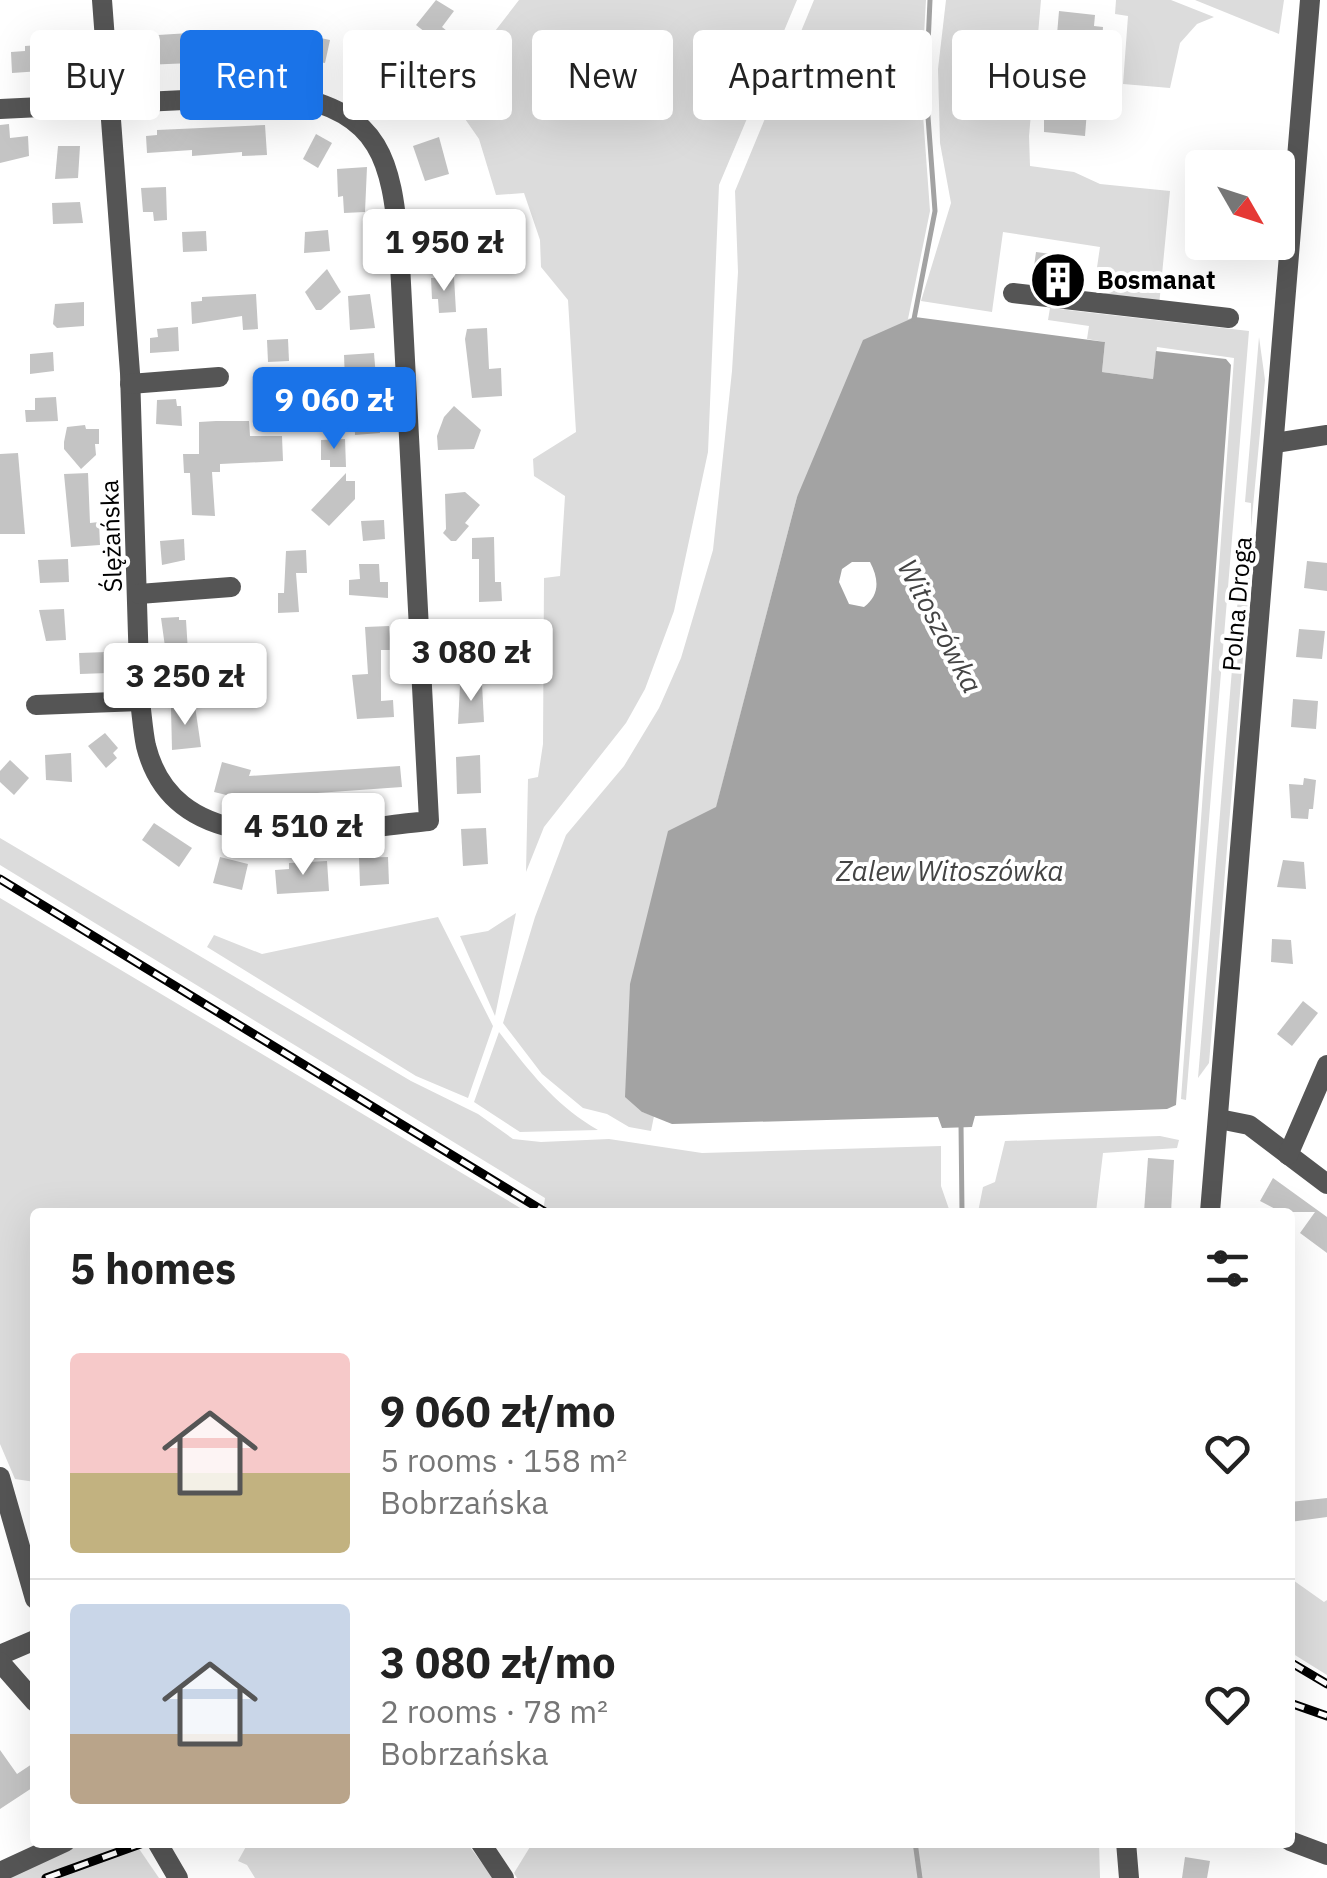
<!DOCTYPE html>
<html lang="en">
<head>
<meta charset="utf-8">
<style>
	body { margin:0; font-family:"IBM Plex Sans",sans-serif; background:#f2f2f2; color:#222; height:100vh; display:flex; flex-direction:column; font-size:38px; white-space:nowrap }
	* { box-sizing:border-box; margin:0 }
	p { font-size:32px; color:#767676 }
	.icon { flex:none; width:55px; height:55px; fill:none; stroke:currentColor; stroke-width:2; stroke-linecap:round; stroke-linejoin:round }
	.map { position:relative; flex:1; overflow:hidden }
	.sheet { position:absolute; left:30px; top:1208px; width:1265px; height:640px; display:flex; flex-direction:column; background:#fff; border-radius:10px; box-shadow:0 10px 40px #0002 }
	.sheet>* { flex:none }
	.banner { position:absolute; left:30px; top:30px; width:1268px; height:90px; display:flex; gap:20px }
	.needle { width:65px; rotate:129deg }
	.fabs { position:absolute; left:1185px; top:150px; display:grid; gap:20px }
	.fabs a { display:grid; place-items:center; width:110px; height:110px; border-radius:10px; background:#fff; box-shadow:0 10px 40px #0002; font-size:50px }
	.price { position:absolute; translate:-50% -85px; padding:0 22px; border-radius:10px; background:#fff; color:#222; font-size:32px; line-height:65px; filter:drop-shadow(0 2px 5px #0008) }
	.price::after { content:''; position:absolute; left:50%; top:60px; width:30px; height:22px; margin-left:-15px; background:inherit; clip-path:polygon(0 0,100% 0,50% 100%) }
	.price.selected { background:#1a73e8; color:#fff }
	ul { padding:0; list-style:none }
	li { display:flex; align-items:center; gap:30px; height:250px; padding:0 40px }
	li+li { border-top:2px solid #e0e0e0 }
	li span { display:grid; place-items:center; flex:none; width:280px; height:200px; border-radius:10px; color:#555 }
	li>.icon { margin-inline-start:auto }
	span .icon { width:120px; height:120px; fill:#fffc; stroke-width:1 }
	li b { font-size:42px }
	h2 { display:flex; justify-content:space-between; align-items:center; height:120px; padding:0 40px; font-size:42px }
	.pill { padding:0 35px; border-radius:10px; background:#fff; box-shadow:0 10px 40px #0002; font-size:35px; line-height:90px }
	.pill.selected { background:#1a73e8; color:#fff }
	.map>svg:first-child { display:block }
	.green { fill:#dcdcdc }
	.water { fill:#a3a3a3; fill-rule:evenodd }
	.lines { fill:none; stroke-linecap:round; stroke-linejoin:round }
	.stream { stroke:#a3a3a3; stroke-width:5 }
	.building { fill:#c4c4c4 }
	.minor { stroke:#555; stroke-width:20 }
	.rail-casing { stroke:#000; stroke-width:9 }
	.rail { stroke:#fff; stroke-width:5; stroke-dasharray:15; stroke-linecap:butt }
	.labels { text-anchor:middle; stroke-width:8; stroke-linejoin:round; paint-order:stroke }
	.poi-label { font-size:25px; font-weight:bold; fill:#000; stroke:#fff; text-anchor:start }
	.street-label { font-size:25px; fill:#000; stroke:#fff }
	.water-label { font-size:28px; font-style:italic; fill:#444; stroke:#fff }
</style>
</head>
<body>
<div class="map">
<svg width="1327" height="1878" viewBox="0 0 1327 1878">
	<rect width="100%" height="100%" fill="#fff"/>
	<!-- green -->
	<g class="green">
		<path d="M519 0H797L719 185 708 452 674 611 645 689 626 723 544 827 526 872 528 779 538 777 543 744 544 578 560 576 565 496 534 476 533 459 576 432 568 300 541 267 540 240 524 193 496 195 479 139 447 93Z"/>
		<path d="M814 0H926L921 87 930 211 908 319 915 317 797 497 716 808 642 1112 654 1116 651 1131 629 1127 607 1114 583 1108 542 1074 503 1023 535 917 566 835 624 766 659 708 681 658 713 550 732 371 738 272 735 191Z"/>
		<path d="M946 0H1041L1029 136 1030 166 1074 172 1100 184 1170 191 1159 306 1104 300 1105 283 1095 281 1100 247 1003 232 992 312 921 301 951 203 940 143 938 69Z"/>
		<path d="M1116 0H1171L1214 17 1197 24 1180 43 1170 88 1123 84 1128 16 1115 14Z"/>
		<path d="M1195 0H1284L1279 34Z"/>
		<path d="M1050 308 1249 331 1186 1100 1181 1099 1234 358 1157 347 1153 379 1102 372 1105 342 1087 339 1089 326 1048 320Z"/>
		<path d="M1259 337 1265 380 1251 528V503L1245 502Z"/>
		<path d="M1243 537 1253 538 1209 1063 1198 1078Z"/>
		<path d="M0 838 411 1081 478 1114 513 1139 541 1142 609 1139 702 1153 941 1146V1186L950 1212H543L545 1198 0 865Z"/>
		<path d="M0 898 527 1212H35V1482L15 1479 0 1444Z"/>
		<path d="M516 913 495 1016 460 936 488 931Z"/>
		<path d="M438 917 493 1026 468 1098 416 1076 207 947 214 935 262 954Z"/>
		<path d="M499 1032C529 1071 555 1105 598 1130L520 1132 474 1102Z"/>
		<path d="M1160 1136 1179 1140 1177 1148 1103 1153 1096 1212H978L983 1187 995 1182 1005 1141Z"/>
		<path d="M1290 1578 1324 1602 1327 1600V1675L1290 1652Z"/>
		<path d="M82 1842 135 1843 159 1878H3Z"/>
		<path d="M533 1842 1099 1843 1100 1878H517L514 1873Z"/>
		<path d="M248 1843H467L493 1878H255L247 1865 238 1861Z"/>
	</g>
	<!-- water -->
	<path class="water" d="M915 317 1105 342 1102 372 1153 379 1156 351 1226 359 1231 365 1176 1105 1167 1109 975 1116 972 1127 942 1128 938 1117 672 1124 642 1112 625 1097 630 984 668 831 716 807 797 497 863 340ZM852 562H870C879 579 880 595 864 607L849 604 839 582 842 569Z"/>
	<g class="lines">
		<!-- stream -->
		<g class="stream">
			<path d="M914 319 935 211 926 90 930 0"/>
			<path d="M961 1124 962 1212"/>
			<path d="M915 1842 920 1878"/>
		</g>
	</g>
	<!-- building -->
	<g class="building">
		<path d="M436 0 454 11 442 27 452 35 443 46 416 25Z"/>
		<path d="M1059 11 1095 15 1094 26 1103 27 1101 60 1091 59 1085 136 1044 132V116L1050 117Z"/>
		<path d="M225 31 226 35H252L253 60 215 62 214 32Z"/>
		<path d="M292 32 330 40 325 63 288 56Z"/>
		<path d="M190 33 192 63 144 65 142 36Z"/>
		<path d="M54 44V49H69L70 69 12 73 11 52 25 51V46Z"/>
		<path d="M399 77 419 98 399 117 379 96Z"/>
		<path d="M9 124 10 138 28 136 29 156 0 163V125Z"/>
		<path d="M265 125 267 155 242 156V152L192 156V150L147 153 146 136 157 135V130Z"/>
		<path d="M316 134 332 143 318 168 303 159Z"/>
		<path d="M439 137 449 174 425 181 413 146Z"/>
		<path d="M58 146H80L78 178 55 179Z"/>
		<path d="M367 167 365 212 344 213 343 196 338 197 337 169Z"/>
		<path d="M166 187 167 220 154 221 153 212H143L141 188Z"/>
		<path d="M80 202 83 223 53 224 52 203Z"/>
		<path d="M451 213 453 251 429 252 427 214Z"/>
		<path d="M328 230 330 251 304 253 305 232Z"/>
		<path d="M206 231 207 251 183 252 182 232Z"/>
		<path d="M1036 252 1059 255 1057 269 1083 272 1082 287 1032 281Z"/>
		<path d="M327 269 341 292 321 310H316L305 292Z"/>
		<path d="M454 277 456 312 439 313 438 299H432L431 278Z"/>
		<path d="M256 294 258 329 243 330 242 316 192 324 191 302 202 301V297Z"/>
		<path d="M370 294 375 328 350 330 348 296Z"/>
		<path d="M84 302V326L57 328 53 324 55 304Z"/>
		<path d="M178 327 179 351 150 353V338L158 337 157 329Z"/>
		<path d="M487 328 489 369 501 368 502 396 472 398 465 339 467 329Z"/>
		<path d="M288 339 289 361 268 362 267 340Z"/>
		<path d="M53 352 54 371 30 374V354Z"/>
		<path d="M374 353 376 378 345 380 344 355Z"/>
		<path d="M291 376 298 382H309V409L282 412 281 400 269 401 267 387 285 385Z"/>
		<path d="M56 397 58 421 26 422 25 410H35V398Z"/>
		<path d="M176 399 177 406H181L182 426 156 424 157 400Z"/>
		<path d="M379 404 380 433 355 435 354 405Z"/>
		<path d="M454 406 481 430 474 449 438 450 437 436 444 417Z"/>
		<path d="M216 421H249L250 436H282L283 461 220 464V472H212L215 516 192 515 190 473H184L183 454H199V422Z"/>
		<path d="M85 425 86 429H99V444H95L96 455 81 469 64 449V442L67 427Z"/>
		<path d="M345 439 346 467H330V460H321V440Z"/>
		<path d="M18 453 25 534H0V454Z"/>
		<path d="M88 473 90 523 99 522 100 545 71 547 64 474Z"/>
		<path d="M346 473V481H355V499L329 526 311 510Z"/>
		<path d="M465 492 480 505 465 523 469 526 456 541H451L443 533 446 529 445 494Z"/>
		<path d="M384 520 385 539 363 541 361 521Z"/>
		<path d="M494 537 495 582H501L502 601 479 602V559H472V538Z"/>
		<path d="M184 539 185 560 162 565 160 541Z"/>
		<path d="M306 550 307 573H296L299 612 278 613V593H284L286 551Z"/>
		<path d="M68 559 69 582 40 583 38 560Z"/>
		<path d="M1307 561 1327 563V591L1304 588Z"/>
		<path d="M359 564H379L380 582H388V598L349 595V580L360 579Z"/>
		<path d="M64 609 66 640 46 641 39 610Z"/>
		<path d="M179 617V620H186L188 652H176L167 661 161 618Z"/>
		<path d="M389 626 391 650H381V701L393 700 394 717 357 719 352 675 368 674 365 627Z"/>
		<path d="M1299 629 1325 631 1322 659 1296 657Z"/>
		<path d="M471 637 472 658 451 659 450 638Z"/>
		<path d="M107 652 108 673 80 674 79 653Z"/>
		<path d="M233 659 234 691 208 692 205 660Z"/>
		<path d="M482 684 484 722 458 724 460 685Z"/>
		<path d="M1293 699 1318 701 1316 729 1291 727Z"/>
		<path d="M195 706 201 747 172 750 171 708Z"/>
		<path d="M105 733 118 748 113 753 117 758 106 768 88 746Z"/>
		<path d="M71 753 72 782 46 780 45 755Z"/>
		<path d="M480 755 481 793 457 794 456 757Z"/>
		<path d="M10 760 29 778 14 795 0 782V771Z"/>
		<path d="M222 762 251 770 249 776 400 766 402 787 303 794 304 801 296 804 251 801 214 792Z"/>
		<path d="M1304 778 1316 780 1313 809H1309L1308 819 1291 818 1289 784 1303 785Z"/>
		<path d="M154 823 192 848 179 867 142 840Z"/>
		<path d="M486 828 488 864 463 866 461 829Z"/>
		<path d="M220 857 248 864 242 890 213 883Z"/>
		<path d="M388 857 389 884 360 886 359 858Z"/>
		<path d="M1283 860 1304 862 1306 889 1277 887Z"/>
		<path d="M327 861 329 891 277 894 275 870 289 869V863Z"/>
		<path d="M1272 939 1291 940 1293 964 1271 962Z"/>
		<path d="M1303 1001 1318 1013 1292 1046 1277 1034Z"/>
		<path d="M1148 1158 1174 1160 1171 1212H1144Z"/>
		<path d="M1273 1178 1327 1217V1253L1300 1233 1315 1212H1281L1260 1201Z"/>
		<path d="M1327 1498V1517L1290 1522V1502Z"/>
		<path d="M0 1750 17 1774 35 1762V1786L0 1809Z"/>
		<path d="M1185 1857 1210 1861 1207 1878H1182Z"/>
	</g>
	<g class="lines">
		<!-- minor -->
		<g class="minor">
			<path d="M0 109 287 95C382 113 391 161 399 245L429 821C338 829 177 869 146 746 143 732 142 716 140 701L130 373 102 0"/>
			<path d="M1013 293 1229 318"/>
			<path d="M130 384 219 377"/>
			<path d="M1275 443 1327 435"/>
			<path d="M139 594 231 587"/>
			<path d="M36 705 140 701"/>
			<path d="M1219 1119 1249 1125 1327 1184"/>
			<path d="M1288 1155 1327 1065"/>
			<path d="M1210 1212 1310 0"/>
			<path d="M0 1477 35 1599"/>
			<path d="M0 1655 35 1640"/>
			<path d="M0 1662 35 1702"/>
			<path d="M1290 1841 1327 1855"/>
			<path d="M157 1842 178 1878"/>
			<path d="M480 1842 504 1878"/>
			<path d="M1126 1842 1129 1878"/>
			<path d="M0 1872 65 1842"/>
		</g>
		<!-- rail casing -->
		<g class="rail-casing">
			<g id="rail">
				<path d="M0 879 545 1212"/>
				<path d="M1290 1662 1327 1684"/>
				<path d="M1290 1703 1327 1716"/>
				<path d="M46 1878 146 1842"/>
			</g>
		</g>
		<!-- rail -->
		<use href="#rail" class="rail"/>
	</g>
	<!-- icons -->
	<defs>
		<g id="building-disc" transform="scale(2.875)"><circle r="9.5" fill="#000" stroke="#fff"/><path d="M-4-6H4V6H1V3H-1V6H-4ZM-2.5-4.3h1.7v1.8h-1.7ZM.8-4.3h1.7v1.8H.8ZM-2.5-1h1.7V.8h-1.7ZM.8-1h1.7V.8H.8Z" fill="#fff"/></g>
	</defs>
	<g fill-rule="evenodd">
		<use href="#building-disc" x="1058" y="280"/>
	</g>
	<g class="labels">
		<!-- poi labels -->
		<g class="poi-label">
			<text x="1097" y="289">Bosmanat</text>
		</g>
		<!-- street labels -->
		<g class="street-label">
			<text transform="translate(111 536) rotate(-92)" y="9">Ślężańska</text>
			<text transform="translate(1237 604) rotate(-85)" y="9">Polna Droga</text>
		</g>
		<!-- water labels -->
		<g class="water-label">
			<text transform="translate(940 626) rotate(62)" y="10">Witoszówka</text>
			<text x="950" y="881">Zalew Witoszówka</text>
		</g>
	</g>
</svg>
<div class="fabs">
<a><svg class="needle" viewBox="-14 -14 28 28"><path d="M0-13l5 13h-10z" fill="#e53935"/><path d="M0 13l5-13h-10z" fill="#767676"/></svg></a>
</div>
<b class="price" style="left:444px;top:294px">1 950 zł</b>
<b class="price selected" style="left:334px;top:452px">9 060 zł</b>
<b class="price" style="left:471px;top:704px">3 080 zł</b>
<b class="price" style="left:185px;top:728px">3 250 zł</b>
<b class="price" style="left:303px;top:878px">4 510 zł</b>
<div class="banner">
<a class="pill">Buy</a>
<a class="pill selected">Rent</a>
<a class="pill">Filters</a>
<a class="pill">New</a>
<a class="pill">Apartment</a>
<a class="pill">House</a>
</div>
<section class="sheet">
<h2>5 homes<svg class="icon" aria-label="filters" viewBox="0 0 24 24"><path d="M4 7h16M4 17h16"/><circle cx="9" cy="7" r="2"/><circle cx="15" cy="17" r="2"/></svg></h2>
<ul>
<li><span style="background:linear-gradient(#f6c9c9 60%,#c2b280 0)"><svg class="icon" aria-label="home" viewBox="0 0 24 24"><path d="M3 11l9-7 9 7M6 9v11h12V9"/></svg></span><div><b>9 060 zł/mo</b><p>5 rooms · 158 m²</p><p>Bobrzańska</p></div><svg class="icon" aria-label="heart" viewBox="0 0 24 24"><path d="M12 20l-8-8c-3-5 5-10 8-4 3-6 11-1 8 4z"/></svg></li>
<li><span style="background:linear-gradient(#c9d6e8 65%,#b9a48a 0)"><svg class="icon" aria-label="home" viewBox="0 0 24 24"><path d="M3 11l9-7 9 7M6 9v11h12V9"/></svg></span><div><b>3 080 zł/mo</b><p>2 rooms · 78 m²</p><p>Bobrzańska</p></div><svg class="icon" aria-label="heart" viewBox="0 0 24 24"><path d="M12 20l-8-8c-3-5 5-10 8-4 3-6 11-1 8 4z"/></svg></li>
</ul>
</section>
</div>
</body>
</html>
